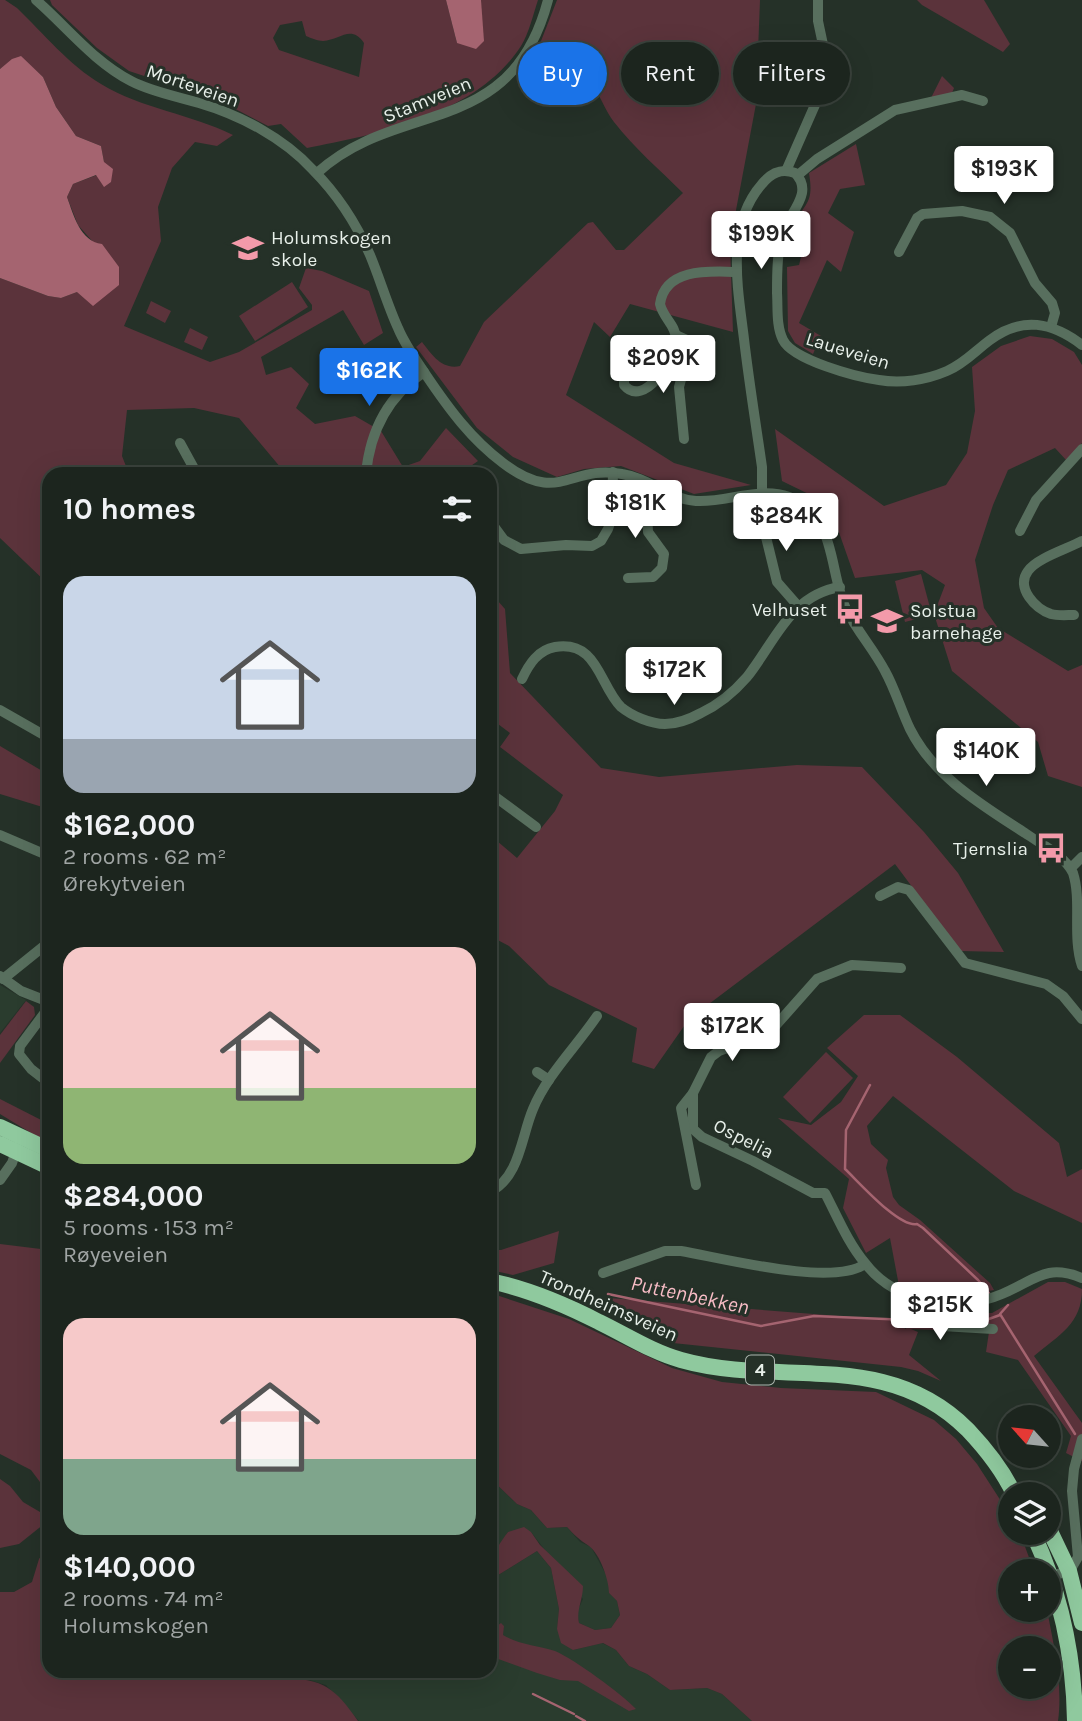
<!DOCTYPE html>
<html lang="en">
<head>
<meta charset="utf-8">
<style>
	body { margin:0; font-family:Karla,sans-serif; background:#252d27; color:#f1f3f6; height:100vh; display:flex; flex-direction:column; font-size:26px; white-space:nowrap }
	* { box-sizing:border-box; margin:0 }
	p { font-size:23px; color:#a0a5a4 }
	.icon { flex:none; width:38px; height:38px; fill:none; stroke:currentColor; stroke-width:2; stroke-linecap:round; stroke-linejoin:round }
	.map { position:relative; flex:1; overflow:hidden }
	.details { position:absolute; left:42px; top:467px; width:455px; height:1211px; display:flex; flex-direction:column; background:#1c251e; border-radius:21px; box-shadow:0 7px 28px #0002,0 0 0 2px #3a423c }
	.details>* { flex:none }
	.guide { position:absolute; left:518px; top:42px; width:458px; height:63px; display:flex; gap:14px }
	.needle { width:46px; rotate:297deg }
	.buttons { position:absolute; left:998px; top:1405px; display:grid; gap:14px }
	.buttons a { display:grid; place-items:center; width:63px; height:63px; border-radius:50%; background:#1c251e; box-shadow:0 7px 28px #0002,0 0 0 2px #3a423c; font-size:35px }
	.price { position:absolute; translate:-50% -60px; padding:0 16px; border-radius:7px; background:#fff; color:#222; font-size:23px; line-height:46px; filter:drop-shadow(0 2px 4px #0008) }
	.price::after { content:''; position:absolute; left:50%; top:42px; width:21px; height:16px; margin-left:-10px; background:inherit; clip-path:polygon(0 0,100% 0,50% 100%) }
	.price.on { background:#1a73e8; color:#fff }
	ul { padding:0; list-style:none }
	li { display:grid; align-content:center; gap:14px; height:371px; padding:0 21px }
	li span { display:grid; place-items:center; height:217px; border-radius:21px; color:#555 }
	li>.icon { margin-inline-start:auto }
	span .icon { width:126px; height:126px; fill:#fffc; stroke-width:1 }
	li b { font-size:30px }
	h2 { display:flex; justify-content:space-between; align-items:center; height:84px; padding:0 21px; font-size:30px }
	.chip { padding:0 24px; border-radius:32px; background:#1c251e; box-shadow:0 7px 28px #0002,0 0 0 2px #3a423c; font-size:24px; line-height:63px }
	.chip.on { background:#1a73e8; color:#fff }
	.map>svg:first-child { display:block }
	.built { fill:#2a3c2e }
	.green { fill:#5b333b; fill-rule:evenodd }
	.water { fill:#a56470 }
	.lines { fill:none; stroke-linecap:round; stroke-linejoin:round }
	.stream { stroke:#a56470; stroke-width:2.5 }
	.minor { stroke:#586f5e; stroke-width:10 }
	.highway { stroke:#8fc99e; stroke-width:16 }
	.labels { text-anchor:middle; stroke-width:6; stroke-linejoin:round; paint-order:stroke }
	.shield { fill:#253128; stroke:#aeb7b0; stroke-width:2 }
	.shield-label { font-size:18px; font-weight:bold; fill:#e8f0ea }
	.street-label { font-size:19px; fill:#e8f0ea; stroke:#253128 }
	.poi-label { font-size:19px; fill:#e8f0ea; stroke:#253128; text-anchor:start }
	.water-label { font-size:21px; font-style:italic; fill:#f8bdc6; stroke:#253128 }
</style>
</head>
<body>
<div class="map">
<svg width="1082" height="1721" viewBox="0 0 1082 1721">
	<rect width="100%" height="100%" fill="#253128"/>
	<!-- built -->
	<g class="built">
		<path d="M0 985 26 1000 0 1033Z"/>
		<path d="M490 1478 517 1504 531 1510 547 1528 567 1527 580 1542 591 1547 609 1580V1593L617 1601 620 1615 611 1628 595 1630 579 1623 577 1612 583 1599 531 1532H508L495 1554V1577L537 1551 551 1568 559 1609 557 1629 573 1650 602 1643 616 1650 629 1666 647 1674 670 1690 707 1688 722 1694 752 1721H359L326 1685 306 1679 283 1678 277 1671H490Z"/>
	</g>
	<!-- green -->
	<g class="green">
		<path d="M0 0H5L17 8C44 34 69 65 101 84 142 109 191 114 233 135L217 146 195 142 172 168 158 207 161 241 124 326 210 362 239 352 312 310V305L299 288 306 268 322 271 369 291 383 333 364 345 343 310 261 357 266 375 291 367 309 384 296 408 315 424 355 416 381 431 403 467 420 461 446 428 478 461 459 474H286L239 418 194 408 127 410 122 456 129 474H49V585L0 538V278L48 296 61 298 77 292 93 242 78 225 67 197 73 184 97 175 104 186V162L101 146 76 136 56 107 43 77 21 57 12 60 0 69Z"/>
		<path d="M50 0H446L457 43 481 0H538C533 15 529 33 521 46 478 113 381 134 307 148L281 124 268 126 220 101 129 71 97 48 52 5ZM302 21 306 36C311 38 318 41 323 41 340 40 351 24 364 43L359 77 279 50 273 38 280 25Z"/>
		<path d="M557 0H760L756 104 730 242 733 332 630 304 610 337 594 322 566 395 674 463 751 485 694 494 621 466 584 469 557 477 513 457 477 428 416 347 422 342C432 355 442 370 460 366L484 322 588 223 593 222 616 250H624L683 193C660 170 634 148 614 122 597 99 590 60 558 53L538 66 534 59Z"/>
		<path d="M917 0H984L1010 44 1003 52 922 5Z"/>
		<path d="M942 76 954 88 952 93 931 98Z"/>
		<path d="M856 144 865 185 840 189 828 213 854 232 841 272 827 260 799 323 821 336 813 354 795 343 788 331 787 267 799 265 803 249 785 246C787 239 789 231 793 225 806 202 814 203 809 173Z"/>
		<path d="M292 282 308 307 255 341 239 316Z"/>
		<path d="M151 301 171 311 165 323 146 313Z"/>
		<path d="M190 328 208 337 202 350 184 342Z"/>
		<path d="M1030 336 1052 339 1074 352 1082 365V443L1067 461 1055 448 1008 470 993 505 975 560 984 608 998 628 1068 671 1082 665V787L1048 776 1038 742 952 671 934 614 945 585 922 570 855 578 829 504 782 481 775 429 884 506 946 485 967 453 975 411 972 367 1001 346Z"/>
		<path d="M921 574 932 615 905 622 895 581Z"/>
		<path d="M490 592 505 609 510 673 601 768 659 777 797 765 862 767 924 832 958 873 1004 952 960 951 895 864 689 1019 654 1069 632 1062 637 1028 549 985 509 946 490 936V835L517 858 555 811 563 795 500 747 510 733 490 718Z"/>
		<path d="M0 746 49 775V809L0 794Z"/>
		<path d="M26 1001 34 1007 35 1015 0 1063V1035Z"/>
		<path d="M864 1015H900L957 1057 1059 1143 1067 1177 1082 1169V1223L1014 1191 893 1096 867 1126 871 1144 888 1160 886 1168 893 1197 899 1205 920 1220 990 1283 994 1290 948 1299 920 1297 899 1286 890 1238 866 1253 843 1208 849 1179 778 1118 811 1125 841 1102 858 1076 827 1048Z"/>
		<path d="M826 1052 853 1078 810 1123 783 1097Z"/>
		<path d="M0 1099 49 1124V1140L36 1136 0 1114Z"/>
		<path d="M559 1231 554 1263 513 1275 490 1270V1250H501Z"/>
		<path d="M0 1244 49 1250V1494L31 1470 0 1454Z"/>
		<path d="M1048 1282H1065L1082 1289C1082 1324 1059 1335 1034 1356L1082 1423V1461L1066 1453 1071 1436 1018 1360 986 1352 989 1332 911 1329 918 1332 909 1355 941 1381 918 1371 901 1367 673 1343 636 1320 609 1298 891 1320 906 1329 910 1312 992 1313Z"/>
		<path d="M490 1293 569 1319 672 1368 722 1382 781 1388 876 1392 934 1420 956 1439 977 1464 1010 1515V1533H1020L1034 1571 1010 1572V1610H1047C1054 1646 1063 1685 1058 1721H752L722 1694 707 1688 670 1690 647 1674 629 1666 616 1650 603 1643 573 1650 561 1643 557 1629 559 1609 551 1568 537 1551 495 1577C486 1562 499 1544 508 1532L524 1527 531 1532 540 1545 583 1586C583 1600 576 1610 579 1623L595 1630 611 1628 620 1615 617 1601 609 1593C609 1580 600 1554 589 1546 580 1540 574 1535 567 1527L547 1528 531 1510 517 1504 490 1478ZM1010 1648H1048V1687H1010Z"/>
		<path d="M0 1479 10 1486 23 1502 40 1512 44 1524 19 1544 0 1548Z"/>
		<path d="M49 1545V1671H277L283 1678C324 1679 335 1688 358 1721H0V1592H14L32 1582 39 1559Z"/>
		<path d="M501 1623 504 1626 503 1635C520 1645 537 1645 555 1651 574 1659 622 1694 636 1709L629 1711 578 1681 560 1680 537 1673 490 1656V1631Z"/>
	</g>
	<!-- water -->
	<g class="water">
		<path d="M446 0H481L484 41 476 49 457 43Z"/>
		<path d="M21 56 43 77 56 107 76 136 101 146 104 162 113 169 111 182 104 187 96 175 73 184 67 197C74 216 80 241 102 244L119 267V285L93 306 77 292 61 298 48 296 0 278V69L12 59Z"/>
	</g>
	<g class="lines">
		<!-- stream -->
		<g class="stream">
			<path d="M870 1085 846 1130 845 1169C859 1182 899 1228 917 1224L923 1228 978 1280 989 1293"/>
			<path d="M608 1294 761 1326 814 1316 932 1321"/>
			<path d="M1008 1305 1000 1314 1075 1434"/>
			<path d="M955 1322 986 1320 1000 1315"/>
			<path d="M533 1694 574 1714"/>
			<path d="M576 1716 585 1721"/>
		</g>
		<!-- minor -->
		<g class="minor">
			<path d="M36 0C67 27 94 62 131 81 152 92 176 96 199 103 240 115 284 138 313 170 337 194 356 223 370 255 380 279 387 304 398 328 405 345 416 360 426 375 449 409 471 439 503 463 559 506 570 464 622 474 649 478 668 499 696 501 727 503 759 486 789 497 838 515 828 573 847 611 858 632 874 650 885 671 895 689 901 710 910 729 934 777 982 805 1025 833 1041 844 1064 855 1073 873 1082 901 1072 936 1082 966"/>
			<path d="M786 171 829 73 818 21V0"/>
			<path d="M317 173C399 98 511 141 548 0"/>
			<path d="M798 175 817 159 895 110 962 95 983 101"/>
			<path d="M899 252 917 218 923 214 962 211 990 217 1010 233 1035 283 1052 303 1055 313 1051 327"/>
			<path d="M676 335 687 340 688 354 679 387 684 439"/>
			<path d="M649 370 638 366 630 365 624 372V385C644 409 675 359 676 339 676 325 663 318 660 304 665 268 709 271 736 272"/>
			<path d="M180 443 197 474"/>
			<path d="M366 474C370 431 388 396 424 372"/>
			<path d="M762 493V467C756 425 749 382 744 339 738 289 725 226 762 184 771 173 781 168 795 173 814 192 791 211 784 230 777 250 777 272 777 293 778 308 776 326 783 340 793 360 856 377 879 380 901 384 926 380 947 371 964 364 975 351 990 340 1022 316 1052 322 1082 345"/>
			<path d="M613 498H629L643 504 647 512 648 532 664 554 662 568 653 577 628 578"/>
			<path d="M490 521 504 540 521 549 566 545 592 546 601 541 608 529 612 517 613 472"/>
			<path d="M754 523 764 529 777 582 798 606"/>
			<path d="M1020 531 1036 500 1082 449"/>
			<path d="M1074 615C1067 615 1058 616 1051 614 1036 609 1015 588 1028 571 1037 558 1067 549 1082 541"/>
			<path d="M522 679C529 664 538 650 555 647 598 640 599 685 621 707 632 716 651 724 665 724 678 724 690 719 701 713 718 705 734 692 747 677 775 642 790 595 840 587"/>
			<path d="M0 710 49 738"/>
			<path d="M490 793 536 827"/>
			<path d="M0 835 49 856"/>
			<path d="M1071 868 1082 857"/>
			<path d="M880 896 898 887 909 890 965 963 1046 984 1063 996 1082 1019"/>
			<path d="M901 968 852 965 817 979 770 1032 719 1051 711 1057 693 1093V1129L702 1137 753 1161 813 1193H825C837 1216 848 1243 865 1263 895 1303 958 1313 1002 1294 1034 1281 1045 1263 1082 1278"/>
			<path d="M0 976 21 991 49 1002"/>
			<path d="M3 979 49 942"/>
			<path d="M49 1007 20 1046 19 1054 31 1069 49 1083"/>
			<path d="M537 1072 549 1080"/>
			<path d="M693 1093 681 1108 696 1185"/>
			<path d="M0 1180 12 1163 18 1146"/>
			<path d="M490 1192C520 1177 521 1137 533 1109 547 1075 576 1047 597 1016"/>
			<path d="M603 1273 665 1251H681C722 1258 833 1287 865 1264"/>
			<path d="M939 1302 936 1320 942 1326 993 1329"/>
			<path d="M1051 1577 1071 1569 1078 1557 1072 1491 1074 1469 1082 1439"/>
		</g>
		<!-- highway -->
		<g class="highway">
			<path d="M0 1127 49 1150"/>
			<path d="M0 1144 49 1167"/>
			<path d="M490 1281C528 1289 564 1304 599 1322 626 1335 652 1352 681 1360 780 1388 886 1347 968 1430 986 1449 1003 1471 1014 1494"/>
			<path d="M1048 1527 1069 1571 1082 1623"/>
			<path d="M1033 1533C1060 1592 1074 1656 1075 1721"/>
		</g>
	</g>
	<!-- icons -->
	<defs>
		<g id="school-bare" transform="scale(2.415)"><path d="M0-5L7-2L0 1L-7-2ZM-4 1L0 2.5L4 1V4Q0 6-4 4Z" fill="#f39aaa" stroke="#253128" stroke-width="2.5" paint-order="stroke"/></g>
		<g id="bus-bare" transform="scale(2.415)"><path d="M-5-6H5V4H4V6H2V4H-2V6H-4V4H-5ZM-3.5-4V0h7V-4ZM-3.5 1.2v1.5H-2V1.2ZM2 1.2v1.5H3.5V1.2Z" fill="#f39aaa" stroke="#253128" stroke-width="2.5" paint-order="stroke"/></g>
	</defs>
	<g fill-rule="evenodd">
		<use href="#school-bare" x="248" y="248"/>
		<use href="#bus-bare" x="850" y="609"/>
		<use href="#school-bare" x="887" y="621"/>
		<use href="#bus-bare" x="1051" y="848"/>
	</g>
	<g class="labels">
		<!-- shield labels -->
		<rect class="shield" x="746" y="1355.5" width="28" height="29" rx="5"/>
		<g class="shield-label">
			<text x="760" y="1376">4</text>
		</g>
		<!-- street labels -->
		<g class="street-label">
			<text transform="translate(193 85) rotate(19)" y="7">Morteveien</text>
			<text transform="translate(427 99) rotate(-22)" y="7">Stamveien</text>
			<text transform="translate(848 350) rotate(17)" y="7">Laueveien</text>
			<text transform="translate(744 1138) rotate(27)" y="7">Ospelia</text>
			<text transform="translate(609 1305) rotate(24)" y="7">Trondheimsveien</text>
		</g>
		<!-- poi labels -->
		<g class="poi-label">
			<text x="271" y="244">Holumskogen<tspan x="271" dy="22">skole</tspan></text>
			<text x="827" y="616" text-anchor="end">Velhuset</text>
			<text x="910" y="617">Solstua<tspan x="910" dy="22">barnehage</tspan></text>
			<text x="1028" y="855" text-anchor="end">Tjernslia</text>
		</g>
		<!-- water labels -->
		<g class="water-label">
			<text transform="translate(690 1295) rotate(12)" y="7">Puttenbekken</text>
		</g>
	</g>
</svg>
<div class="buttons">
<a><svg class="needle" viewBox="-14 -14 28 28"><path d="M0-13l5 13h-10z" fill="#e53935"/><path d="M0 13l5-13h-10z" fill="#a0a5a4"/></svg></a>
<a><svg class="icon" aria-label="layers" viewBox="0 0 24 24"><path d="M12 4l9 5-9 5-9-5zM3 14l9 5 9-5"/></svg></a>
<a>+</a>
<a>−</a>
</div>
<b class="price" style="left:1004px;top:206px">$193K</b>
<b class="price" style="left:761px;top:271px">$199K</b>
<b class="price" style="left:663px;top:395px">$209K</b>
<b class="price on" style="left:369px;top:408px">$162K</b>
<b class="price" style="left:635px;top:540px">$181K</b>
<b class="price" style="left:786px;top:553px">$284K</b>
<b class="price" style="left:674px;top:707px">$172K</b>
<b class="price" style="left:986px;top:788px">$140K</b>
<b class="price" style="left:732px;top:1063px">$172K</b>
<b class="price" style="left:940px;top:1342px">$215K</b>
<div class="guide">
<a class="chip on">Buy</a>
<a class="chip">Rent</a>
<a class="chip">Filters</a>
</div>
<section class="details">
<h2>10 homes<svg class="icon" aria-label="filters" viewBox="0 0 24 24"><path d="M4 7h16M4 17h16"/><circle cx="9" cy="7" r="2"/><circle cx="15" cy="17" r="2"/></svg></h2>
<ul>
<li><span style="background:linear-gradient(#c9d6e8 75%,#9aa5b1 0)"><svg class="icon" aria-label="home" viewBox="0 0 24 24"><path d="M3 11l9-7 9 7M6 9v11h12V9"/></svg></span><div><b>$162,000</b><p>2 rooms · 62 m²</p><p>Ørekytveien</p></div></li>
<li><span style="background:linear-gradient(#f6c9c9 65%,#8fb573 0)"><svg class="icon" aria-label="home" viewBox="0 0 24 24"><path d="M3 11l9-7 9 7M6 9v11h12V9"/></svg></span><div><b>$284,000</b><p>5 rooms · 153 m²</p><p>Røyeveien</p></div></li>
<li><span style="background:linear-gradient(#f6c9c9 65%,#7fa58c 0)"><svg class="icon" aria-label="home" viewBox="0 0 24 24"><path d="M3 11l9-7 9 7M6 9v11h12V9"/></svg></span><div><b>$140,000</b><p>2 rooms · 74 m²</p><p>Holumskogen</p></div></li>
</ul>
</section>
</div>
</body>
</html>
